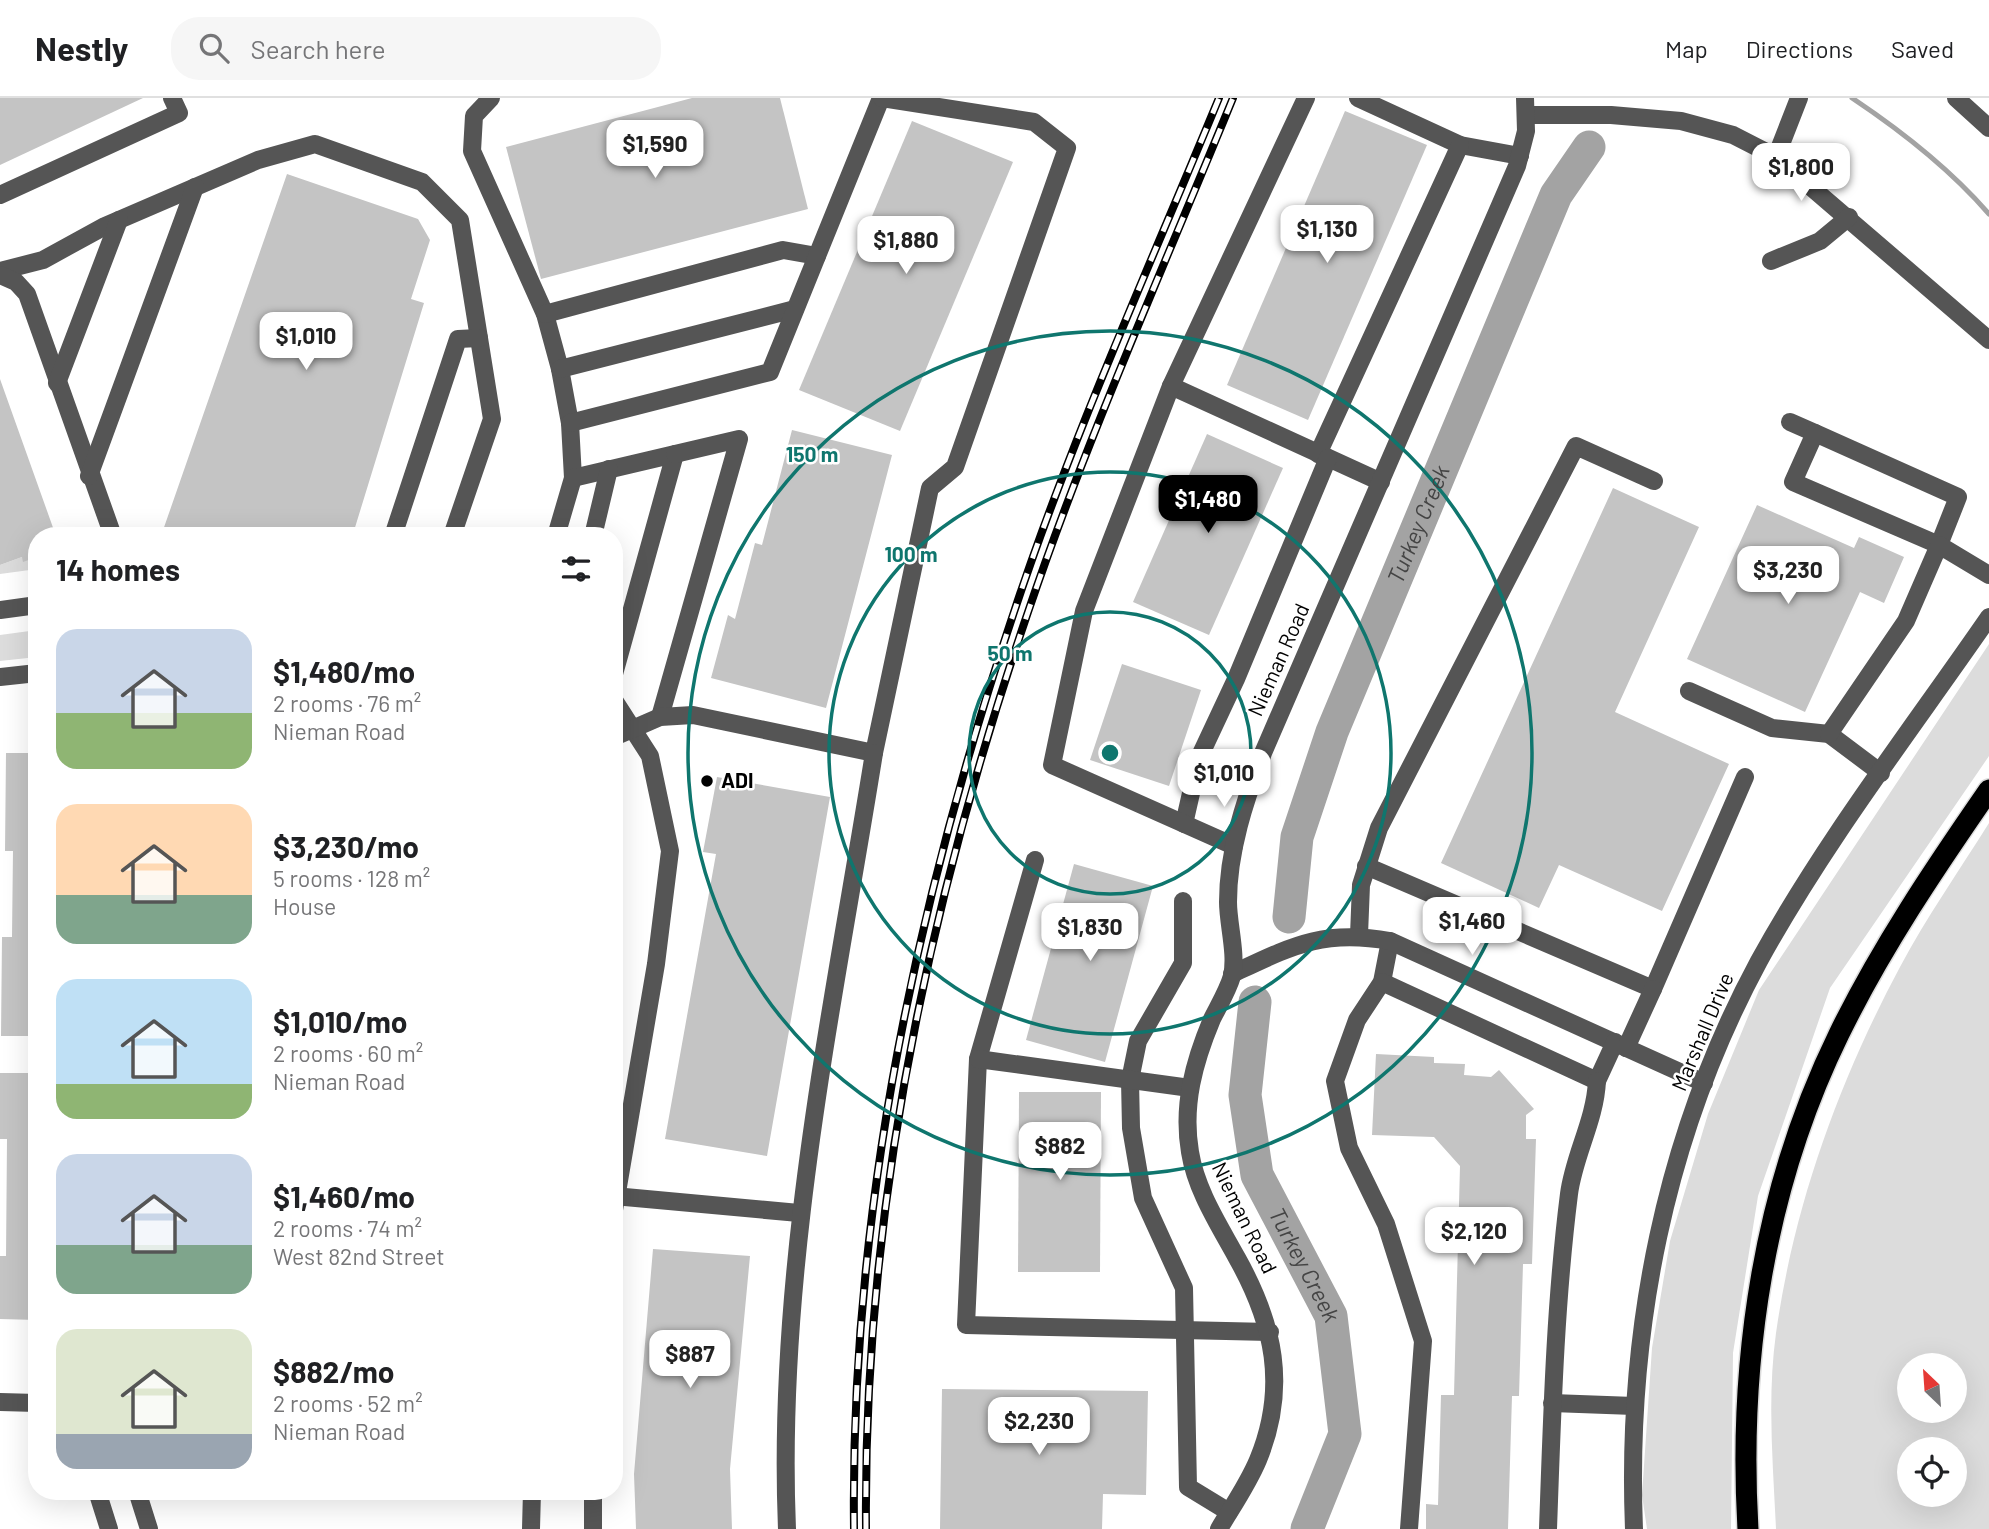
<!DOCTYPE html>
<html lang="en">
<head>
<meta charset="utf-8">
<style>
	body { margin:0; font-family:Barlow,sans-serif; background:#f6f6f6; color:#202124; height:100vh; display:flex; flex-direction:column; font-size:26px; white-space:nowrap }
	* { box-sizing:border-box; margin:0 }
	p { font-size:23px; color:#757577 }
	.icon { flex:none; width:38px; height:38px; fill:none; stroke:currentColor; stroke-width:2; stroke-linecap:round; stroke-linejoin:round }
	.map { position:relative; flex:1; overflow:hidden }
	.side { position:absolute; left:28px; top:429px; width:595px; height:973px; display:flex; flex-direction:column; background:#fff; border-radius:28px; box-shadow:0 7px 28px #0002 }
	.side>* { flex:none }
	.needle { width:46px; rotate:335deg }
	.tools { position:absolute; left:1897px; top:1255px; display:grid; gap:14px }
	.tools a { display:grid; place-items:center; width:70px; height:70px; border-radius:50%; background:#fff; box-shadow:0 7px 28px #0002; font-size:35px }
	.price { position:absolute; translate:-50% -60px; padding:0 16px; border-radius:14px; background:#fff; color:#222; font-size:23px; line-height:46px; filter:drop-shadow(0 2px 4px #0008) }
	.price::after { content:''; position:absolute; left:50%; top:42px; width:21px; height:16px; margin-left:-10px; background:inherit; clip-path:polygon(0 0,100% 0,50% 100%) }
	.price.current { background:#000; color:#fff }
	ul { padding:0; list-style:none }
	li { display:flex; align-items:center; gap:21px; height:175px; padding:0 28px }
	li span { display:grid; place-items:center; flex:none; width:196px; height:140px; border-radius:21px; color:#555 }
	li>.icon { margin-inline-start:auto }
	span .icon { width:84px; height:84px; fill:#fffc; stroke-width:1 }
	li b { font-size:30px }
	h2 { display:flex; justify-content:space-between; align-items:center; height:84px; padding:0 28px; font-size:30px }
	header { display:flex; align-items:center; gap:42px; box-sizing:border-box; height:98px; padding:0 35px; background:#fff; border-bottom:2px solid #e0e0e0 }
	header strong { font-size:33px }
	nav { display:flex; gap:38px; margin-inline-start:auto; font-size:24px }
	.search { width:490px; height:63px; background:#f6f6f6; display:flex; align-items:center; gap:18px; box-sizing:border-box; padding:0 24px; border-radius:28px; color:#757577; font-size:26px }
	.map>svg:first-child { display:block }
	.green { fill:#dcdcdc; fill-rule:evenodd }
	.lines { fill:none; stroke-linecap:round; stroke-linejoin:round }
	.stream { stroke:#a3a3a3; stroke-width:5 }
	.river { stroke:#a3a3a3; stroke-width:33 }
	.building { fill:#c4c4c4 }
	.highway-casing { stroke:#dbdbdb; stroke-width:24 }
	.minor { stroke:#555; stroke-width:18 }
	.highway { stroke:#000; stroke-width:21 }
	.rail-casing { stroke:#000; stroke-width:8 }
	.rail { stroke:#fff; stroke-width:5; stroke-dasharray:16; stroke-linecap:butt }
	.ring { fill:none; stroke:#0f766e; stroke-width:3.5 }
	.poi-dot { fill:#000; stroke:#fff; stroke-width:2.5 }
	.labels { text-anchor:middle; stroke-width:5; stroke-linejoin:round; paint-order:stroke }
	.street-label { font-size:21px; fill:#000; stroke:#fff }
	.poi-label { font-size:21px; font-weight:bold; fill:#000; stroke:#fff; text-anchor:start }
	.water-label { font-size:23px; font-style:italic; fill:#444; stroke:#fff }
	.centre { fill:#0f766e; stroke:#fff; stroke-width:3.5 }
	.ring-label { font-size:21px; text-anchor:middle; font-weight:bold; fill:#0f766e; stroke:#fff; stroke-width:5; stroke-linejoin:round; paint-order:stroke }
</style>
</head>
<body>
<header>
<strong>Nestly</strong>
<div class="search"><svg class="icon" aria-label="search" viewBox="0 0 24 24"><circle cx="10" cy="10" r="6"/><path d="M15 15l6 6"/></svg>Search here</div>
<nav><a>Map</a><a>Directions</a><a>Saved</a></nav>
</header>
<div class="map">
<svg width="1989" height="1431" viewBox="0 0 1989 1431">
	<rect width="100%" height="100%" fill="#fff"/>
	<!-- green -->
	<g class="green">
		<path d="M22 459H37V471L0 476V467Z"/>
		<path d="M37 532V559L0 563V537Z"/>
		<path d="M1989 546V658L1830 890 1758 1098 1733 1255 1731 1431H1647L1642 1397 1652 1250 1670 1143 1708 1016 1759 892Z"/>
		<path d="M1989 725V1431H1776C1773 1366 1767 1300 1776 1235 1794 1107 1839 983 1900 869 1926 820 1959 773 1989 725ZM1909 1267H1955V1312H1909ZM1909 1351H1955V1396H1909Z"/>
	</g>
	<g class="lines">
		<!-- stream -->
		<path class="stream" d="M1852 0C1903 34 1949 70 1989 116"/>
		<!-- river -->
		<g class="river">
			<path id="s1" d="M1289 819 1297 739 1332 634 1556 97 1589 49"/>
			<path id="s2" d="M1255 904 1245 997 1257 1077 1331 1218 1345 1336 1307 1431"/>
		</g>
	</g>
	<!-- building -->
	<g class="building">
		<path d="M0 0H143L0 67Z"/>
		<path d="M692 0H780L808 111 541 181 506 49Z"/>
		<path d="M1345 13 1427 47 1308 322 1227 287Z"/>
		<path d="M912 23 1013 64 900 333 799 292Z"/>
		<path d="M287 76 418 121 430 142 411 201 424 205 353 436 330 429 327 438H161Z"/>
		<path d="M0 281 56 438H37V459L23 464 22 459 0 467Z"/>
		<path d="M792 332 892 357 826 610 711 580 728 517 735 521 755 445 762 447Z"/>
		<path d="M1207 336 1283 370 1209 537 1133 504Z"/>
		<path d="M1613 390 1699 429 1615 614 1729 666 1662 813 1559 767 1539 810 1441 765Z"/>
		<path d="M1757 407 1854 450 1859 439 1904 459 1884 505 1860 494 1805 614 1687 561Z"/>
		<path d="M1122 566 1201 592 1169 688 1090 662Z"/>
		<path d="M6 655H37V938H1L2 839H12L13 753H5Z"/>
		<path d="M717 679 830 699 767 1058 665 1041 716 756 703 754Z"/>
		<path d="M1074 766 1153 788 1105 964 1026 942Z"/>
		<path d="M1376 956 1434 959V965L1465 966 1464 977 1491 979 1499 972 1534 1011 1526 1017V1041H1536L1532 1166H1523L1519 1298H1512L1508 1431H1426V1406L1438 1407 1441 1297H1454L1460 1068 1434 1039 1372 1037Z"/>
		<path d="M0 975H37V1222L0 1221V1158H6L7 1041H0Z"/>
		<path d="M1019 994H1101L1100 1174H1018Z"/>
		<path d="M653 1151 750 1158 730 1371 732 1431H636L634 1376Z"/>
		<path d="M942 1291 1148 1293 1146 1397 1103 1396 1102 1431H940Z"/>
	</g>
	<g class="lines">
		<!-- highway casing -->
		<g class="highway-casing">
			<path id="highway" d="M1748 1431C1738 1262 1764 1089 1839 936 1881 850 1935 770 1989 692"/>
		</g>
		<!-- minor -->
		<g class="minor">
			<path d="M491 0 474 18 472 53 545 216 560 271 570 325 573 380 556 438"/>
			<path d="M1358 0 1460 47 1520 58"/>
			<path d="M1956 0 1989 30"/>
			<path d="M1526 17H1611L1681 23 1733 37 1776 59 1989 242"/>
			<path d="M1776 59 1799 0"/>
			<path d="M0 97 179 15 172 0"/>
			<path d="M1771 163 1820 143 1849 119"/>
			<path d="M0 173 43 162 105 128 258 62 315 46 422 84 460 122 492 321 452 438"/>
			<path d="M0 177 16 184 27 196 113 438"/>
			<path d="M545 216 783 152 817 158"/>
			<path d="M560 271 795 211"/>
			<path d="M57 285 119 122"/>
			<path d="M1171 288 1381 384"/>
			<path d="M1790 324 1815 335"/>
			<path d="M570 325 770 274 881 0"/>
			<path d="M1815 335 1958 399 1939 447 1793 384Z"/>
			<path d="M1318 356 1460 47"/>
			<path d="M89 378 195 89"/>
			<path d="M573 380 675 356 614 576"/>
			<path d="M393 438 458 241 479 240"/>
			<path d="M593 438 609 371"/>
			<path d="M0 512 37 507"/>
			<path d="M0 579 37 575"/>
			<path d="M1689 593 1772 630 1829 636 1881 675"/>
			<path d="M614 602 650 658 670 753 656 866 614 1112"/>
			<path d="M660 619 739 341 675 356"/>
			<path d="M1829 636 1906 523 1939 447 1989 477"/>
			<path d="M614 639 660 619 693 617 874 655 930 390 955 369 1067 50 1034 24 882 0"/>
			<path d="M1184 726 1199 660 1236 581 1328 360"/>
			<path d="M1234 748 1052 667 1084 513 1171 288 1306 0"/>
			<path d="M1035 762 978 961 966 1227 1270 1234"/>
			<path d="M1366 768 1653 891 1745 679"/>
			<path d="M1183 803V865L1138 943 1130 982 1131 1030 1143 1100 1184 1190 1188 1389 1229 1414"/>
			<path d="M1359 837 1361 787 1379 730 1576 348 1654 383"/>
			<path d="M1390 843 1382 884 1357 922 1335 983 1349 1050 1386 1126 1423 1243 1409 1431"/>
			<path d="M1232 876C1292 848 1322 831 1390 843L1704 985"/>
			<path d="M1382 884 1597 983 1615 944"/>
			<path d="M1626 950 1653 891"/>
			<path d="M978 961 1190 990"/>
			<path d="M614 1098 799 1115"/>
			<path d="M0 1304 37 1305"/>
			<path d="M1552 1305 1634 1308"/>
			<path d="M97 1393 109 1431"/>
			<path d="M137 1393 149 1431"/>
			<path d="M593 1393V1431"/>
			<path d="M531 1431 532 1393"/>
			<path d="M787 1431C776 1170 833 911 874 655"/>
			<path d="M1219 1431C1232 1409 1248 1386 1258 1362 1288 1289 1274 1226 1237 1160 1219 1127 1196 1092 1190 1054 1182 1007 1194 964 1212 921 1219 907 1228 892 1232 878 1237 856 1228 826 1228 804 1228 753 1245 702 1263 655L1517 68 1526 33 1525 0"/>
			<path d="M1548 1431C1552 1320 1555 1207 1569 1096 1574 1057 1595 1023 1597 983"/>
			<path d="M1634 1431C1626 1234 1665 1037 1759 863 1825 743 1911 632 1989 519"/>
		</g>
		<!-- highway -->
		<use href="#highway" class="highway"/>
		<!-- rail casing -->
		<g class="rail-casing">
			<g id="rail">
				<path d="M854 1431C850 1120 915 808 1014 514 1072 339 1149 170 1219 0"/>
				<path d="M866 1431C863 1120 927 808 1028 514 1087 340 1163 171 1233 0"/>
			</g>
		</g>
		<!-- rail -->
		<use href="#rail" class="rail"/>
	</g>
	<!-- distance rings -->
	<g class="ring">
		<circle cx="1110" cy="655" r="141"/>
		<circle cx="1110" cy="655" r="281"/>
		<circle cx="1110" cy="655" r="422"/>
	</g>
	<!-- markers -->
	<circle class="poi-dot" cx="707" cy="683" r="7"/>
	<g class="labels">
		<!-- street labels -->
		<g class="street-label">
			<text transform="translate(1279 562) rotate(-66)" y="7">Nieman Road</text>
			<text transform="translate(1703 934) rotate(-67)" y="7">Marshall Drive</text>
			<text transform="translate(1244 1120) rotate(64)" y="7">Nieman Road</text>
		</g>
		<!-- poi labels -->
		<g class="poi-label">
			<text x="721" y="690">ADI</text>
		</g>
		<!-- water labels -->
		<g class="water-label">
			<text dy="8" stroke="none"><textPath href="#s1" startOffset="416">Turkey Creek</textPath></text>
			<text dy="8" stroke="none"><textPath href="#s2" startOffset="276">Turkey Creek</textPath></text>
		</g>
	</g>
	<circle cx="1110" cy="655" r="10" class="centre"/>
	<g class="ring-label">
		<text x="812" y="364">150 m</text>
		<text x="911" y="464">100 m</text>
		<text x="1010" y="563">50 m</text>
	</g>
</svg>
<div class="tools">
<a><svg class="needle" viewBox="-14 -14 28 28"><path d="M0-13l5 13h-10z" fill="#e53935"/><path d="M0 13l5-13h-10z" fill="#757577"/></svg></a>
<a><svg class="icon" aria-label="locate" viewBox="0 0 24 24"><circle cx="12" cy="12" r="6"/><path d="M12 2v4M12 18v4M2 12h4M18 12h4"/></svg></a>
</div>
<b class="price" style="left:655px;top:82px">$1,590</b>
<b class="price" style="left:1801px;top:105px">$1,800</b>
<b class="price" style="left:1327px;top:167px">$1,130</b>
<b class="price" style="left:906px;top:178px">$1,880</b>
<b class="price" style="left:306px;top:274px">$1,010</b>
<b class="price current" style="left:1208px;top:437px">$1,480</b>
<b class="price" style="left:1788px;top:508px">$3,230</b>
<b class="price" style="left:1224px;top:711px">$1,010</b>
<b class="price" style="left:1472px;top:859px">$1,460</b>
<b class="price" style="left:1090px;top:865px">$1,830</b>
<b class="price" style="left:1060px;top:1084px">$882</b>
<b class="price" style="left:1474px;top:1169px">$2,120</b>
<b class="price" style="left:690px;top:1292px">$887</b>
<b class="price" style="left:1039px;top:1359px">$2,230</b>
<section class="side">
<h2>14 homes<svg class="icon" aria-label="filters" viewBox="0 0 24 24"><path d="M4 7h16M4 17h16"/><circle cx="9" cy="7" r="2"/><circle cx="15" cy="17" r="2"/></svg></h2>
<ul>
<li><span style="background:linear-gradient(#c9d6e8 60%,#8fb573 0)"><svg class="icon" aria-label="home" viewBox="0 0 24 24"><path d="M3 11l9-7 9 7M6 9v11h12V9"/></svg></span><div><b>$1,480/mo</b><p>2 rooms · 76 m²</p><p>Nieman Road</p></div></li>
<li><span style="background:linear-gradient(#ffd9b3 65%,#7fa58c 0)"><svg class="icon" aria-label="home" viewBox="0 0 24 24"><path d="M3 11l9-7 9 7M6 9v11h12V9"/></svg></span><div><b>$3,230/mo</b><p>5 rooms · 128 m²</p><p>House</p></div></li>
<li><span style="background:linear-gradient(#bfe0f5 75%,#8fb573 0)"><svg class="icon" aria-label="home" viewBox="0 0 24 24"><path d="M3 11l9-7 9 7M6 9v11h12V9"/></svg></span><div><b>$1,010/mo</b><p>2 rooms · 60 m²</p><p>Nieman Road</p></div></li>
<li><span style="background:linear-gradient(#c9d6e8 65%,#7fa58c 0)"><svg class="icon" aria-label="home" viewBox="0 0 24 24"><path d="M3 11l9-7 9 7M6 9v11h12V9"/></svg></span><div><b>$1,460/mo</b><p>2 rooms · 74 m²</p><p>West 82nd Street</p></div></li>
<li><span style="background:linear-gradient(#dfe7d0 75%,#9aa5b1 0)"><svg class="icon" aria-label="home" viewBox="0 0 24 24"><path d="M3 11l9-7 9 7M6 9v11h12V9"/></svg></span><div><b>$882/mo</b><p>2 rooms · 52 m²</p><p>Nieman Road</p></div></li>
</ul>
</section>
</div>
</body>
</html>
